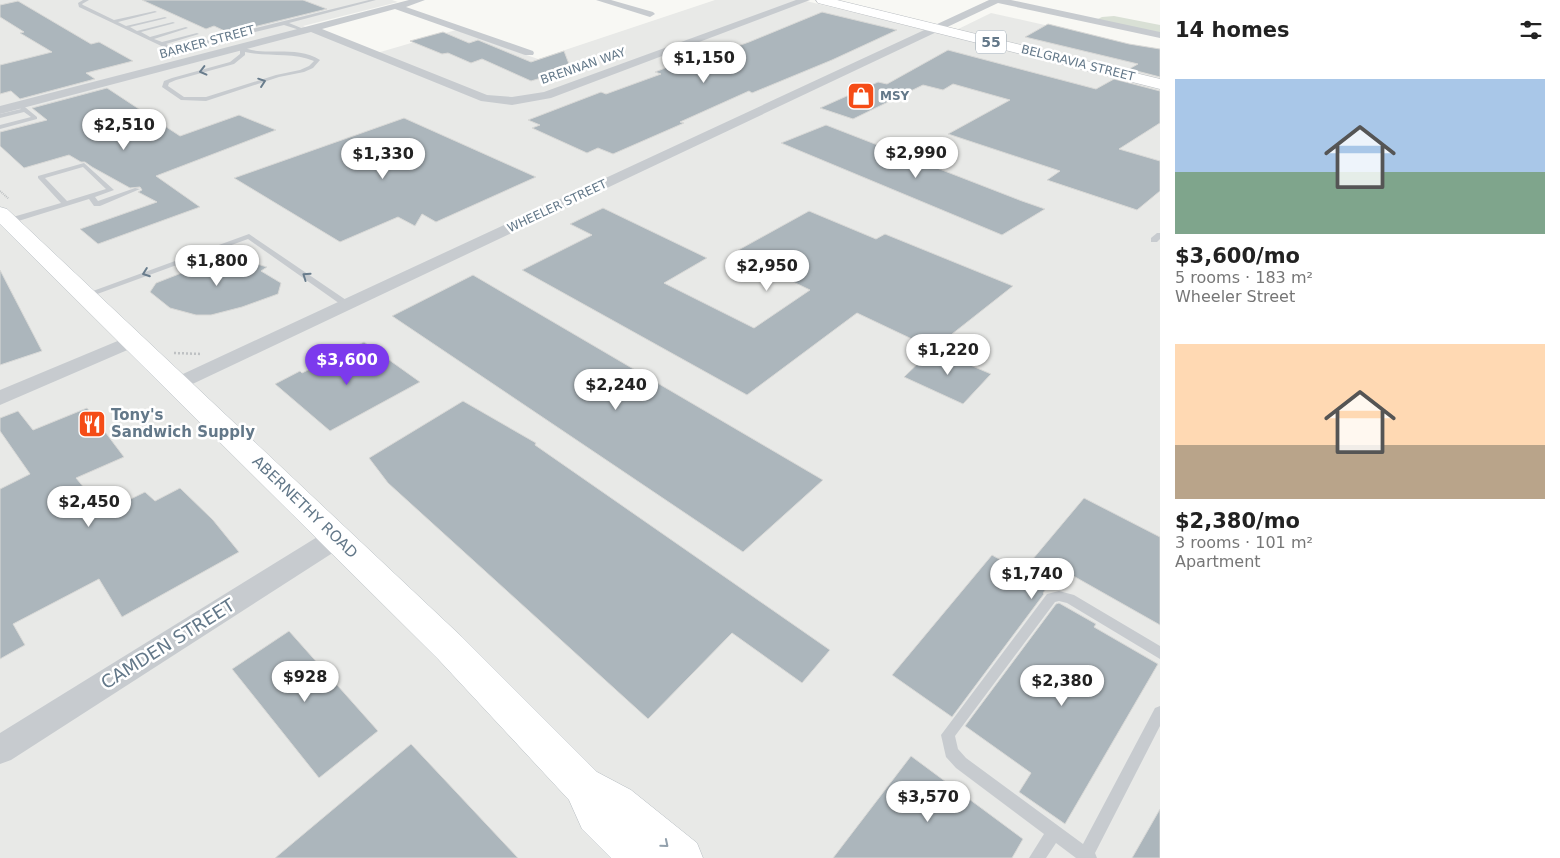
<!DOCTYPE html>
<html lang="en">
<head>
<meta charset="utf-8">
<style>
	body { margin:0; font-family:"DejaVu Sans",sans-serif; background:#f6f6f6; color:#222; height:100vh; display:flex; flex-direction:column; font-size:19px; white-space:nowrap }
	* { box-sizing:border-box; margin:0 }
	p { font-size:16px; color:#767676 }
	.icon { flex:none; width:28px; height:28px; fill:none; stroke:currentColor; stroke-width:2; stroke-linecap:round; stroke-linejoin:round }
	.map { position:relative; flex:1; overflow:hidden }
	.panel { display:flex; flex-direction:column; background:#fff; width:400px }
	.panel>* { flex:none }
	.price { position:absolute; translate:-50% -42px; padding:0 11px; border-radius:18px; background:#fff; color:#222; font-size:16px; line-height:32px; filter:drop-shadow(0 1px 2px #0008) }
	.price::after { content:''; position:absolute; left:50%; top:30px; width:15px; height:11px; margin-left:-8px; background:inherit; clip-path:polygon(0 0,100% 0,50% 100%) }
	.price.selected { background:#7c3aed; color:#fff }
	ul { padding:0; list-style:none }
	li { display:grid; align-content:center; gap:10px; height:265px; padding:0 15px }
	li span { display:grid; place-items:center; height:155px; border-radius:0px; color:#555 }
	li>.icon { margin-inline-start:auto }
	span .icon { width:90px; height:90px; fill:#fffc; stroke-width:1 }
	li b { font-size:21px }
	h2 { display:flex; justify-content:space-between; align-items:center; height:60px; padding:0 15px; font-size:21px }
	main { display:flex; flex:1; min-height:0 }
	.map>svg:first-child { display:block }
	.built { fill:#e8e9e7 }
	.green { fill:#d9e0d5 }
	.building { fill:#acb6bc; stroke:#d9d9d7 }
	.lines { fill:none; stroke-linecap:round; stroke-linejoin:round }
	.secondary-casing { stroke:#b6bdc2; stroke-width:1 }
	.primary-casing { stroke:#babec2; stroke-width:1 }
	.path-far1 { stroke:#bec1c3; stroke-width:2; stroke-dasharray:1 1; stroke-linecap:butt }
	.path { stroke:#bec1c3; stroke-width:2.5; stroke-dasharray:2 2; stroke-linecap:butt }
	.lane { fill:#c7cbcf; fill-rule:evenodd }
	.street { fill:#c7cbcf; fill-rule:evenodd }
	.secondary { fill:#fff; fill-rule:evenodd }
	.primary { fill:#fff; fill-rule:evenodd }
	.oneway { stroke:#687c8c }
	.oneway2 { stroke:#92a0ac }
	.labels { text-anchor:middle; stroke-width:5; stroke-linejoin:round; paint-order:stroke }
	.far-street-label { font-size:12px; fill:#637889; stroke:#fff }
	.far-poi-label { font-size:12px; font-weight:bold; fill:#637889; stroke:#fff; text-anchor:start }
	.shield { fill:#fff; stroke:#92a0ac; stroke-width:1 }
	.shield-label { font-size:14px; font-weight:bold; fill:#637889 }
	.poi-label { font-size:15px; font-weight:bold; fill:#637889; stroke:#fff; text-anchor:start }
	.street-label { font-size:15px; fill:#637889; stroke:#fff }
	.near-street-label { font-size:18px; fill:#637889; stroke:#fff }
</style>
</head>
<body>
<main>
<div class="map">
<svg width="1160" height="858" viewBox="0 0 1160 858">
	<rect width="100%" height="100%" fill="#f8f8f4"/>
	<!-- built -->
	<path class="built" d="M0 0H392L398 2 303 26 370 55 456 30 538 59 715 0H802L946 35 991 13 1160 51V858H0Z"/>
	<!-- green -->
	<path class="green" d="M1114 16 1160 25V35L1094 21 1102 17Z"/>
	<!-- building -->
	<g class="building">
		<path d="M142 0H303L327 9 229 33 214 26 206 29Z"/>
		<path d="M18 1 91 44 99 42 133 61 86 73 95 79 20 99 11 91 0 94V65L52 52 20 33 24 32 0 17V5Z"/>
		<path d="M822 12 897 30 832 60 752 93 749 91 680 122 684 123 613 154 598 148 587 153 532 128 540 125 528 120 601 92 606 94 661 74 655 72 713 49 721 52 749 42Z"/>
		<path d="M1048 24 1129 44 1160 49V77L1129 69 1138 64 1025 37Z"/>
		<path d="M443 32 469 43 478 40 531 62 564 51 569 64 551 70 558 73 531 81 482 59 471 63 448 53 442 54 410 41Z"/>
		<path d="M948 50 1096 89 1114 79 1160 91V123L1119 149 1160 161V191L1137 210 1047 180 1060 171 948 134 1010 100 953 84 943 90 923 85 853 119 820 108 878 82 887 84Z"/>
		<path d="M107 88 180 136 239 115 276 130 156 176 200 207 98 244 80 229 157 202 138 192 142 190 140 187 130 188 92 167 85 162H81L69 155 24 168 0 146V132L47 120 32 108Z"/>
		<path d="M404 118 536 177 436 222 422 214 415 226 398 217 340 242 234 178Z"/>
		<path d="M826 125 1022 201 1045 209 1002 235 781 143Z"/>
		<path d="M603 208 707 258 664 283 754 328 810 290 733 253 809 211 876 239 885 234 1013 286 933 349 857 313 747 395 522 270 592 235 570 224Z"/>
		<path d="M241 259 267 267 261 271 281 283 278 294 242 307 211 315H196L170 308 150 292 156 283 189 270V267L218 260Z"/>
		<path d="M0 270 42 351 0 365Z"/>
		<path d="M473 275 823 480 743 552 392 316Z"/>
		<path d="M364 342 420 382 330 431 275 384 300 371 302 373Z"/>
		<path d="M933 349 991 374 963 404 904 377Z"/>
		<path d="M463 401 536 443 535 445 830 650 802 683 732 633 648 719 388 483 369 458Z"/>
		<path d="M87 408 124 457 76 478 104 512 145 492 155 501 180 488 213 520 239 552 122 617 99 579 13 624 25 645 0 659V489L30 474 0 431V418L18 411 33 430Z"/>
		<path d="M1084 498 1160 537V625L1061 569 1043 593 1044 594 952 717 892 675 992 555 1022 572Z"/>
		<path d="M1059 603 1096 624 1094 627 1158 664 1065 824 1019 792 1031 773 965 726 1056 604Z"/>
		<path d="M289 631 378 731 319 778 232 669Z"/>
		<path d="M411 744 518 858H275Z"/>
		<path d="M911 756 1023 839 1012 858H833Z"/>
		<path d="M1160 809V858H1132Z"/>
	</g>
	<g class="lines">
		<!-- secondary casing -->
		<g class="secondary-casing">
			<path id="secondary" d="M0 207 7 209 462 637 597 772 631 790 697 843 703 858H611L582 829 569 800 438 659 0 224Z"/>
		</g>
		<!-- primary casing -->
		<g class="primary-casing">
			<path id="primary" d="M816 0H837L1160 79V89L818 3Z"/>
		</g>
		<!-- path-far1 -->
		<path class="path-far1" d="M0 191 9 199"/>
		<!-- path -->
		<path class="path" d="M174 353 202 354"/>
		<!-- lane -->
		<g class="lane">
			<path d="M83 0H89L82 4 83 5 114 20 155 11 157 12 118 22 126 26 165 17 167 18 130 27 137 31 173 22 175 23 141 32 150 37 186 27 188 28 154 39 162 42 197 33 199 34 166 44 175 48 369 0H376L289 23 306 30V32L284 25 174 52 79 7 78 3Z"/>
			<path d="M238 46C244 48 251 50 257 51 278 53 301 48 320 60L313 68 304 72 279 77 206 101 181 100 162 87 164 81 172 78 230 62 240 54V50L235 48ZM245 52C268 57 292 52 314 61L309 66 300 70 276 75 206 97H184L168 86 169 83 176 80 234 64 245 55Z"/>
			<path d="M20 103 37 117V119L0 129V125L31 117 24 112 0 118V114L21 109 17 105Z"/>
			<path d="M84 163 114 190 95 197 98 201 135 188 140 189 100 206H94L89 199 12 223H6V219L61 203 38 178V176ZM83 167 106 189 67 201 45 178Z"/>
			<path d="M1157 233H1160V239L1157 242H1151V238Z"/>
			<path d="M249 234 349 302V306H343L248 239 89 297H83L82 295Z"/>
			<path d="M1059 591 1074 595 1160 646V659L1067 603 1059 601 1055 602 955 736 958 749 966 758 1083 844 1155 708 1160 706V726L1095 853 1097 858H1076L1056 843 1046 858H1029L1044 834 956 768 946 757 941 735 1047 594Z"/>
		</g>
		<!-- street -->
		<g class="street">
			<path d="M409 0H425L406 7 533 51 534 53 533 55H525L395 9 322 29 487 95 512 97 544 92 796 0H810L551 98 512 105 481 101 311 32 0 114V106Z"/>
			<path d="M596 0H611L653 12 655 14 650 17Z"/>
			<path d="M989 0H1011L1160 32V38L998 3 184 388 177 390 170 388 167 384 170 380Z"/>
			<path d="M132 335 139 337 141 341 139 345 0 405V390Z"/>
			<path d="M336 529 345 531 348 538 345 545 11 760 0 764V733L327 531Z"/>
		</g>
		<!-- secondary -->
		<use href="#secondary" class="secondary"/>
		<!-- primary -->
		<use href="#primary" class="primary"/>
	</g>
	<!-- one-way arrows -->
	<defs><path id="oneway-chevron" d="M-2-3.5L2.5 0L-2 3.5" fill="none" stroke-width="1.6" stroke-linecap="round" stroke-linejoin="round" transform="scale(1.25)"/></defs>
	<g class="oneway">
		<use href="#oneway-chevron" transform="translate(203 71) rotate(166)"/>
		<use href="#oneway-chevron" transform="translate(262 82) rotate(-19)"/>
		<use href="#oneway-chevron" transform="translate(146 273) rotate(160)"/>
		<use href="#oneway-chevron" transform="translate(306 276) rotate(-145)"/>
	</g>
	<use class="oneway2" href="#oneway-chevron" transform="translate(665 844) rotate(40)"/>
	<!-- icons -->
	<defs>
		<g id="shop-square" transform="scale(1.4375)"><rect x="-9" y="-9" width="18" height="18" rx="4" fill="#f54c17" stroke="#fff"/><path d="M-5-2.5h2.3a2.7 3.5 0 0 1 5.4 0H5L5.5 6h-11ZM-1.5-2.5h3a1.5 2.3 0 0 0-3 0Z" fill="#fff"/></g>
		<g id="restaurant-square" transform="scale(1.4375)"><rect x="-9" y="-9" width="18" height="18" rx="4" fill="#f54c17" stroke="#fff"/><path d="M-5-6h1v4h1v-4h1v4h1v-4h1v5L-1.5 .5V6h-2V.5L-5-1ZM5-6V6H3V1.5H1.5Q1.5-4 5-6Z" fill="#fff"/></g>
	</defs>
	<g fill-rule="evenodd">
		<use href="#shop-square" x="861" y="96"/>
		<use href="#restaurant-square" x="92" y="424"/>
	</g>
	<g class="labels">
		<!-- far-street labels -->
		<g class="far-street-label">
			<text transform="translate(207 42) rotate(-15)" y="4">BARKER STREET</text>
			<text transform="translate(1078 63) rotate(14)" y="4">BELGRAVIA STREET</text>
			<text transform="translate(583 66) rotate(-19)" y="4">BRENNAN WAY</text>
			<text transform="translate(557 206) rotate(-25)" y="4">WHEELER STREET</text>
		</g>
		<!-- far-poi labels -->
		<g class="far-poi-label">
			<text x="880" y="100">MSY</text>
		</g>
		<!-- shield labels -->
		<rect class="shield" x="976" y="30.5" width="30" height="23" rx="4"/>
		<g class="shield-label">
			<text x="991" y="47">55</text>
		</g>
		<!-- poi labels -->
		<g class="poi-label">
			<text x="111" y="420">Tony's<tspan x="111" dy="17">Sandwich Supply</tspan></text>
		</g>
		<!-- street labels -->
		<g class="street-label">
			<text transform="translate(305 507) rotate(44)" y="5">ABERNETHY ROAD</text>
		</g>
		<!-- near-street labels -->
		<g class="near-street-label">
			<text transform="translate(168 644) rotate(-32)" y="6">CAMDEN STREET</text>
		</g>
	</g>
</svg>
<b class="price" style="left:704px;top:84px">$1,150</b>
<b class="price" style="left:124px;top:151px">$2,510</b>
<b class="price" style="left:916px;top:179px">$2,990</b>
<b class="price" style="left:383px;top:180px">$1,330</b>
<b class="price" style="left:217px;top:287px">$1,800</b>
<b class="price" style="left:767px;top:292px">$2,950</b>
<b class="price" style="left:948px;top:376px">$1,220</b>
<b class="price selected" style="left:347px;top:386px">$3,600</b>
<b class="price" style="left:616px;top:411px">$2,240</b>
<b class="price" style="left:89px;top:528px">$2,450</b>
<b class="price" style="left:1032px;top:600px">$1,740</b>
<b class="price" style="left:305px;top:703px">$928</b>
<b class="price" style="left:1062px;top:707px">$2,380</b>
<b class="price" style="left:928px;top:823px">$3,570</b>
</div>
<section class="panel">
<h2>14 homes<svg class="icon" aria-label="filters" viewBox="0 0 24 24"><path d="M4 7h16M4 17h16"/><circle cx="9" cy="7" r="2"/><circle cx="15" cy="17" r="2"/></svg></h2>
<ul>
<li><span style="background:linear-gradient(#a9c7e8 60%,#7fa58c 0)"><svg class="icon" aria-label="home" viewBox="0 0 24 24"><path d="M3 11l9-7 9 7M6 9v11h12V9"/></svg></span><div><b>$3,600/mo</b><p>5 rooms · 183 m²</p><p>Wheeler Street</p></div></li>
<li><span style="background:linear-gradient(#ffd9b3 65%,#b9a48a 0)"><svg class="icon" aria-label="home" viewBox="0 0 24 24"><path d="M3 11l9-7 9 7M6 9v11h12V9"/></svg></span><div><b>$2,380/mo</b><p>3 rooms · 101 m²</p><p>Apartment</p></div></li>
</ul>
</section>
</main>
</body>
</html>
